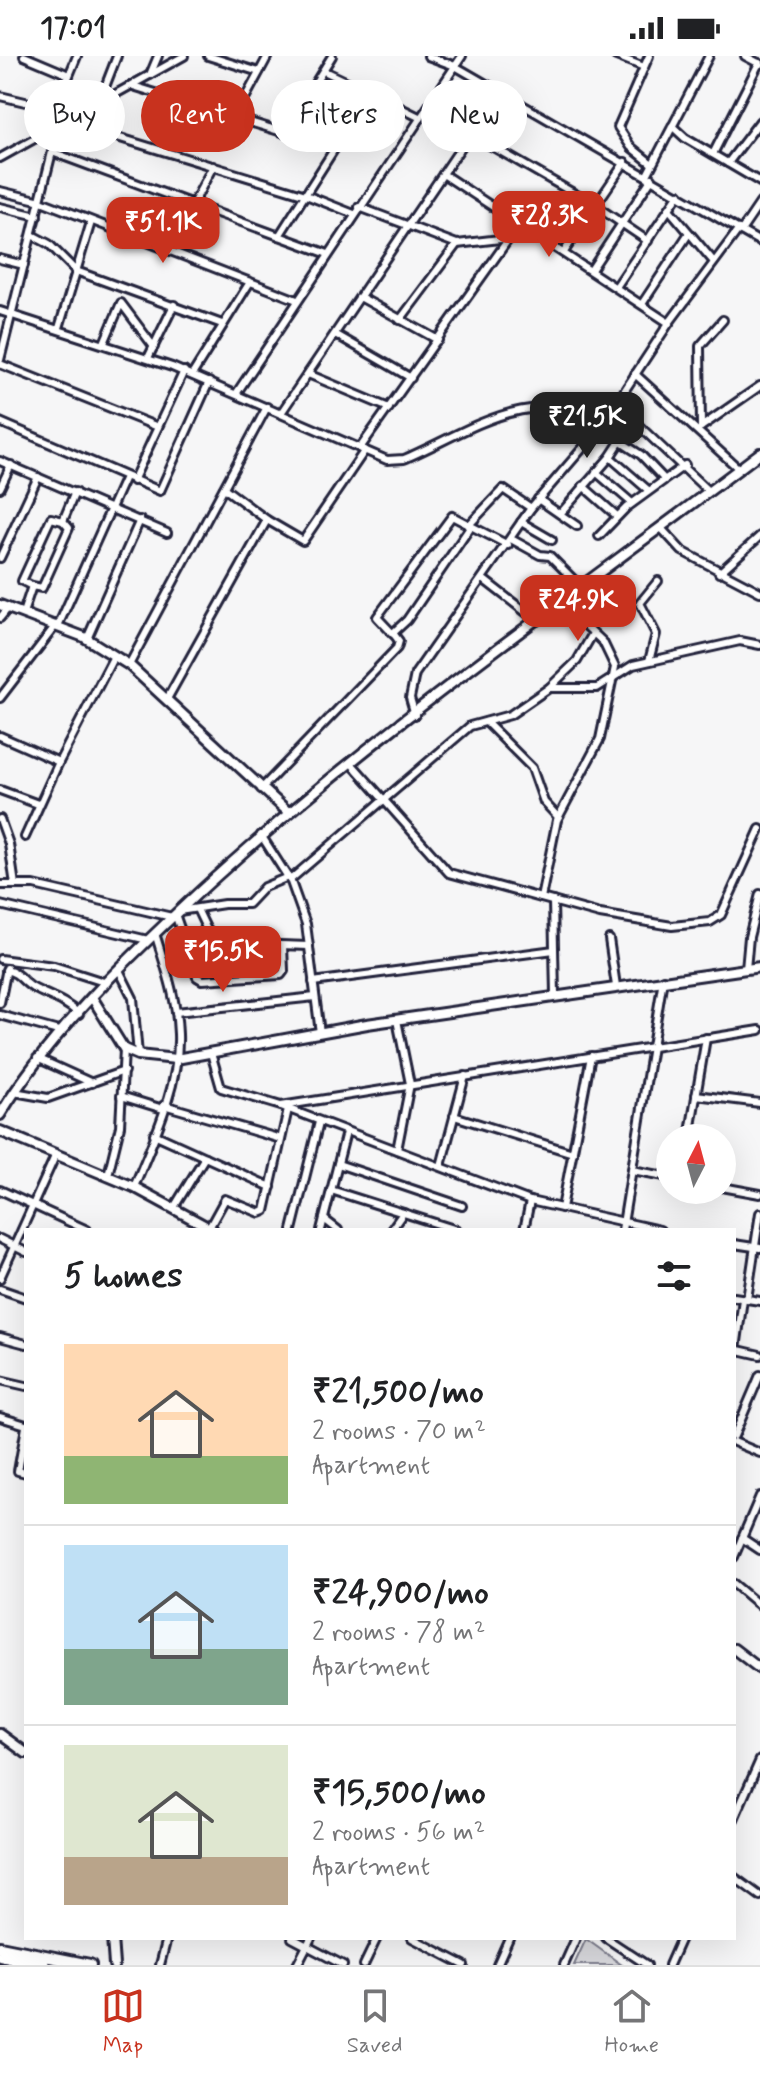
<!DOCTYPE html>
<html lang="en">
<head>
<meta charset="utf-8">
<style>
	body { margin:0; font-family:Mynerve,sans-serif; background:#f6f6f6; color:#202124; height:100vh; display:flex; flex-direction:column; font-size:30px; white-space:nowrap }
	* { box-sizing:border-box; margin:0 }
	p { font-size:26px; color:#757577 }
	.icon { flex:none; width:44px; height:44px; fill:none; stroke:currentColor; stroke-width:2; stroke-linecap:round; stroke-linejoin:round }
	.map { position:relative; flex:1; overflow:hidden }
	.drawer { position:absolute; left:24px; top:1172px; width:712px; height:712px; display:flex; flex-direction:column; background:#fff; border-radius:0px; box-shadow:0 8px 32px #0002 }
	.drawer>* { flex:none }
	.top-card { position:absolute; left:24px; top:24px; width:712px; height:72px; display:flex; gap:16px }
	.needle { width:52px; rotate:6deg }
	.tools { position:absolute; left:656px; top:1068px; display:grid; gap:16px }
	.tools a { display:grid; place-items:center; width:80px; height:80px; border-radius:50%; background:#fff; box-shadow:0 8px 32px #0002; font-size:40px }
	.price { position:absolute; translate:-50% -68px; padding:0 18px; border-radius:16px; background:#c8321e; color:#fff; font-size:26px; line-height:52px; filter:drop-shadow(0 2px 4px #0008) }
	.price::after { content:''; position:absolute; left:50%; top:48px; width:24px; height:18px; margin-left:-12px; background:inherit; clip-path:polygon(0 0,100% 0,50% 100%) }
	.price.selected { background:#222; color:#fff }
	ul { padding:0; list-style:none }
	li { display:flex; align-items:center; gap:24px; height:200px; padding:0 40px }
	li+li { border-top:2px solid #e0e0e0 }
	li span { display:grid; place-items:center; flex:none; width:224px; height:160px; border-radius:0px; color:#555 }
	li>.icon { margin-inline-start:auto }
	span .icon { width:96px; height:96px; fill:#fffc; stroke-width:1 }
	li b { font-size:34px }
	h2 { display:flex; justify-content:space-between; align-items:center; height:96px; padding:0 40px; font-size:34px }
	.chip { padding:0 28px; border-radius:36px; background:#fff; box-shadow:0 8px 32px #0002; font-size:28px; line-height:72px }
	.chip.selected { background:#c8321e; color:#fff }
	.status { display:flex; justify-content:space-between; align-items:center; height:56px; padding:0 40px; background:#fff; direction:ltr }
	.status svg { height:22px; fill:currentColor }
	.menu { display:flex; justify-content:space-around; align-items:center; height:112px; border-top:2px solid #e0e0e0; background:#fff; font-size:22px; color:#757577 }
	.menu a { display:grid; justify-items:center; gap:4px }
	.menu .selected { color:#c8321e }
	.map>svg:first-child { display:block }
	.green { fill:#d7d7db; stroke:#7c7c8b; stroke-width:2 }
	.lines { fill:none; stroke-linecap:round; stroke-linejoin:round }
	.minor-casing { stroke:#22223b; stroke-width:12 }
	.tertiary-casing { stroke:#22223b; stroke-width:14 }
	.trunk-casing { stroke:#22223b; stroke-width:16 }
	.minor { stroke:#fff; stroke-width:6 }
	.tertiary { stroke:#fff; stroke-width:8 }
	.trunk { stroke:#fff; stroke-width:10 }
</style>
</head>
<body>
<div class="status"><b>17:01</b><svg viewBox="0 0 49 12"><path d="M0 12V9h3v3zM5 12V6h3v6zM10 12V3h3v9zM15 12V0h3v12zM26 1h20v11H26zM47 4h2v5h-2z"/></svg></div>
<div class="map">
<svg width="760" height="1909" viewBox="0 0 760 1909">
	<rect width="100%" height="100%" fill="#f6f6f7"/>
	<filter id="ink" filterUnits="userSpaceOnUse"><feTurbulence type="fractalNoise" baseFrequency=".0125" numOctaves="2"/><feDisplacementMap in="SourceGraphic" scale="16" xChannelSelector="R" yChannelSelector="G"/><feConvolveMatrix kernelMatrix="1 2 1 2 8 2 1 2 1" color-interpolation-filters="sRGB"/></filter>
	<g filter="url(#ink)">
		<!-- green -->
		<path class="green" d="M586 1883 622 1909H574Z"/>
		<g class="lines">
			<!-- minor casing -->
			<g class="minor-casing">
				<g id="minor">
					<path d="M24 0 69 19"/>
					<path d="M208 0 259 16"/>
					<path d="M428 0 455 10 760 186"/>
					<path d="M616 0 644 11"/>
					<path d="M649 0 618 71 631 91 652 108"/>
					<path d="M745 0 760 8"/>
					<path d="M324 15 370 37"/>
					<path d="M150 19 158 0"/>
					<path d="M133 30 334 92"/>
					<path d="M0 40 59 54"/>
					<path d="M98 49 117 0"/>
					<path d="M235 61 268 0"/>
					<path d="M68 66 306 139 354 158"/>
					<path d="M453 68 596 150 648 185"/>
					<path d="M672 70 685 82 760 126"/>
					<path d="M284 77 332 0"/>
					<path d="M52 96 328 198"/>
					<path d="M713 98 759 7"/>
					<path d="M0 102 184 0"/>
					<path d="M728 107 760 65"/>
					<path d="M443 118 669 267"/>
					<path d="M647 119 709 0"/>
					<path d="M0 135 41 145 297 244"/>
					<path d="M193 148 213 110"/>
					<path d="M0 151 37 160"/>
					<path d="M359 151 457 188 400 264"/>
					<path d="M669 153 714 206"/>
					<path d="M741 175 760 147"/>
					<path d="M32 179 49 188 76 215 222 268"/>
					<path d="M279 180 370 37 421 62"/>
					<path d="M457 188 509 182"/>
					<path d="M564 196 625 106"/>
					<path d="M0 203 24 209"/>
					<path d="M591 214 652 122"/>
					<path d="M616 231 679 138"/>
					<path d="M360 241 438 284"/>
					<path d="M642 248 689 177"/>
					<path d="M0 255 172 311 387 404 404 403C466 377 537 323 600 372"/>
					<path d="M59 272 91 166"/>
					<path d="M335 278 411 322"/>
					<path d="M104 287 121 247 154 291"/>
					<path d="M148 302 174 249"/>
					<path d="M0 304 58 72 59 44 77 0"/>
					<path d="M0 308 158 371"/>
					<path d="M308 318 389 352"/>
					<path d="M635 318 739 413"/>
					<path d="M192 319 250 226"/>
					<path d="M236 338 462 0"/>
					<path d="M616 348 709 436"/>
					<path d="M281 357 470 78"/>
					<path d="M0 366 160 435 209 326"/>
					<path d="M701 371 700 290 723 264"/>
					<path d="M701 371 760 330"/>
					<path d="M621 386 641 399 664 423"/>
					<path d="M360 392 520 167"/>
					<path d="M610 401 648 434"/>
					<path d="M0 405 167 477"/>
					<path d="M596 416 632 447"/>
					<path d="M133 425 184 315"/>
					<path d="M583 430 617 460"/>
					<path d="M0 432 11 409"/>
					<path d="M224 432 267 464 303 485 365 394"/>
					<path d="M538 443 577 470"/>
					<path d="M560 458 610 401 634 364"/>
					<path d="M521 466 552 484"/>
					<path d="M469 469 503 433 531 452"/>
					<path d="M661 472 682 495 760 536"/>
					<path d="M599 480 626 452 685 409"/>
					<path d="M511 483 540 499 550 500 582 532"/>
					<path d="M0 502 38 421"/>
					<path d="M719 517 760 480"/>
					<path d="M483 523 537 565"/>
					<path d="M32 530 22 525 51 462 63 465"/>
					<path d="M23 557 32 530 42 532 69 472 63 465 75 436"/>
					<path d="M0 562 8 552"/>
					<path d="M58 570 125 421"/>
					<path d="M393 578 377 561 452 460 471 470"/>
					<path d="M87 583 140 464"/>
					<path d="M649 605 656 578 640 547 658 525"/>
					<path d="M129 609 267 351"/>
					<path d="M549 632 577 605 592 579"/>
					<path d="M0 642 56 569"/>
					<path d="M167 643 267 464"/>
					<path d="M415 659 410 642 415 618 531 452 600 372 669 267 739 173"/>
					<path d="M486 666 532 712 544 746 558 761"/>
					<path d="M0 680 59 706"/>
					<path d="M351 707 449 817 600 858 672 870 710 866 721 859 760 773"/>
					<path d="M261 733 397 592 399 585 393 577 407 564 471 470 508 489"/>
					<path d="M0 734 38 748"/>
					<path d="M0 763 9 788 15 829"/>
					<path d="M261 779 291 826 306 868 320 977"/>
					<path d="M25 781 59 706 114 600"/>
					<path d="M290 824 470 670 510 659 549 632H597L633 609 740 585 760 589"/>
					<path d="M0 829H34L172 861"/>
					<path d="M541 842 557 764 600 683 615 611 603 586 562 547"/>
					<path d="M553 845 555 939"/>
					<path d="M0 849 148 884"/>
					<path d="M197 853 207 874 223 887 309 890"/>
					<path d="M179 855 224 848H248L264 831 288 821"/>
					<path d="M175 858 197 921 202 924 281 919 284 915 283 890"/>
					<path d="M609 883 616 930"/>
					<path d="M0 903 54 910 107 927"/>
					<path d="M746 913 749 881 760 838"/>
					<path d="M6 914C20 917 22 926 33 932 50 941 64 944 79 958"/>
					<path d="M119 914 133 942 138 999"/>
					<path d="M313 926 554 894"/>
					<path d="M0 947 7 912"/>
					<path d="M176 956 315 941"/>
					<path d="M0 959 62 976"/>
					<path d="M211 997 221 1032 281 1050 530 1145 660 1174"/>
					<path d="M37 1002 92 1027"/>
					<path d="M14 1036 48 1042 124 1015"/>
					<path d="M696 1039 760 1047"/>
					<path d="M121 1040 163 1053"/>
					<path d="M164 1049 281 1083"/>
					<path d="M281 1050 760 974"/>
					<path d="M454 1060 573 1097"/>
					<path d="M154 1078 271 1131"/>
					<path d="M689 1082 706 982"/>
					<path d="M397 1094 410 1028 397 964"/>
					<path d="M338 1108 462 1150"/>
					<path d="M441 1110 465 1020"/>
					<path d="M632 1114 670 1121"/>
					<path d="M108 1119 120 1070 124 993"/>
					<path d="M134 1131C153 1085 180 1029 178 978 177 943 165 910 155 877"/>
					<path d="M722 1131 760 1138"/>
					<path d="M0 1134 87 1174"/>
					<path d="M331 1134 457 1174"/>
					<path d="M562 1152 591 1000"/>
					<path d="M173 1153 205 1101"/>
					<path d="M324 1163 338 1174"/>
					<path d="M209 1172 225 1143 260 1157 265 1155 288 1053"/>
					<path d="M292 1174 319 1066"/>
					<path d="M321 1174 346 1076"/>
					<path d="M391 1174 403 1157"/>
					<path d="M524 1174 530 1145"/>
					<path d="M622 1174 663 923"/>
					<path d="M0 1183 26 1196"/>
					<path d="M734 1188 760 1192"/>
					<path d="M0 1222 56 1098"/>
					<path d="M0 1233 26 1242"/>
					<path d="M734 1241 760 1245"/>
					<path d="M747 1243 760 1157"/>
					<path d="M0 1281 26 1288"/>
					<path d="M734 1293 760 1299"/>
					<path d="M736 1293 743 1243"/>
					<path d="M0 1324 26 1330"/>
					<path d="M0 1361 26 1369"/>
					<path d="M26 1371 18 1415 26 1417"/>
					<path d="M734 1380 760 1319"/>
					<path d="M734 1386 760 1397"/>
					<path d="M742 1482 760 1494"/>
					<path d="M734 1501 760 1440"/>
					<path d="M734 1528 760 1550"/>
					<path d="M734 1763 760 1704"/>
					<path d="M734 1821 760 1840"/>
					<path d="M292 1882 343 1909"/>
					<path d="M412 1882 464 1909"/>
					<path d="M606 1882 647 1909"/>
					<path d="M160 1909 167 1882"/>
					<path d="M297 1909 311 1882"/>
					<path d="M364 1909 377 1882"/>
					<path d="M497 1909 509 1882"/>
					<path d="M564 1909 576 1882"/>
					<path d="M669 1909 681 1882"/>
				</g>
			</g>
			<!-- tertiary casing -->
			<g class="tertiary-casing">
				<g id="tertiary">
					<path d="M0 549 84 581 129 609 287 755"/>
					<path d="M93 943 124 993 138 999 176 1003 367 968 760 911"/>
					<path d="M0 1059C51 975 125 905 197 838 372 677 570 541 760 397"/>
					<path d="M0 1075 134 1131 213 1174"/>
					<path d="M734 1593 760 1613"/>
					<path d="M0 1678 26 1697"/>
					<path d="M112 1882 114 1909"/>
				</g>
			</g>
			<!-- trunk casing -->
			<g class="trunk-casing">
				<g id="trunk">
					<path d="M0 1891 90 1909"/>
					<path d="M0 1900 44 1909"/>
				</g>
			</g>
			<!-- minor -->
			<use href="#minor" class="minor"/>
			<!-- tertiary -->
			<use href="#tertiary" class="tertiary"/>
			<!-- trunk -->
			<use href="#trunk" class="trunk"/>
		</g>
	</g>
</svg>
<div class="tools">
<a><svg class="needle" viewBox="-14 -14 28 28"><path d="M0-13l5 13h-10z" fill="#e53935"/><path d="M0 13l5-13h-10z" fill="#757577"/></svg></a>
</div>
<b class="price" style="left:549px;top:203px">₹28.3K</b>
<b class="price" style="left:163px;top:209px">₹51.1K</b>
<b class="price selected" style="left:587px;top:404px">₹21.5K</b>
<b class="price" style="left:578px;top:587px">₹24.9K</b>
<b class="price" style="left:223px;top:938px">₹15.5K</b>
<div class="top-card">
<a class="chip">Buy</a>
<a class="chip selected">Rent</a>
<a class="chip">Filters</a>
<a class="chip">New</a>
</div>
<section class="drawer">
<h2>5 homes<svg class="icon" aria-label="filters" viewBox="0 0 24 24"><path d="M4 7h16M4 17h16"/><circle cx="9" cy="7" r="2"/><circle cx="15" cy="17" r="2"/></svg></h2>
<ul>
<li><span style="background:linear-gradient(#ffd9b3 70%,#8fb573 0)"><svg class="icon" aria-label="home" viewBox="0 0 24 24"><path d="M3 11l9-7 9 7M6 9v11h12V9"/></svg></span><div><b>₹21,500/mo</b><p>2 rooms · 70 m²</p><p>Apartment</p></div></li>
<li><span style="background:linear-gradient(#bfe0f5 65%,#7fa58c 0)"><svg class="icon" aria-label="home" viewBox="0 0 24 24"><path d="M3 11l9-7 9 7M6 9v11h12V9"/></svg></span><div><b>₹24,900/mo</b><p>2 rooms · 78 m²</p><p>Apartment</p></div></li>
<li><span style="background:linear-gradient(#dfe7d0 70%,#b9a48a 0)"><svg class="icon" aria-label="home" viewBox="0 0 24 24"><path d="M3 11l9-7 9 7M6 9v11h12V9"/></svg></span><div><b>₹15,500/mo</b><p>2 rooms · 56 m²</p><p>Apartment</p></div></li>
</ul>
</section>
</div>
<nav class="menu">
<a class="selected"><svg class="icon" aria-label="map" viewBox="0 0 24 24"><path d="M3 6l6-2 6 2 6-2v14l-6 2-6-2-6 2zM9 4v14M15 6v14"/></svg>Map</a>
<a><svg class="icon" aria-label="saved" viewBox="0 0 24 24"><path d="M7 4h10v16l-5-4-5 4z"/></svg>Saved</a>
<a><svg class="icon" aria-label="home" viewBox="0 0 24 24"><path d="M3 11l9-7 9 7M6 9v11h12V9"/></svg>Home</a>
</nav>
</body>
</html>
